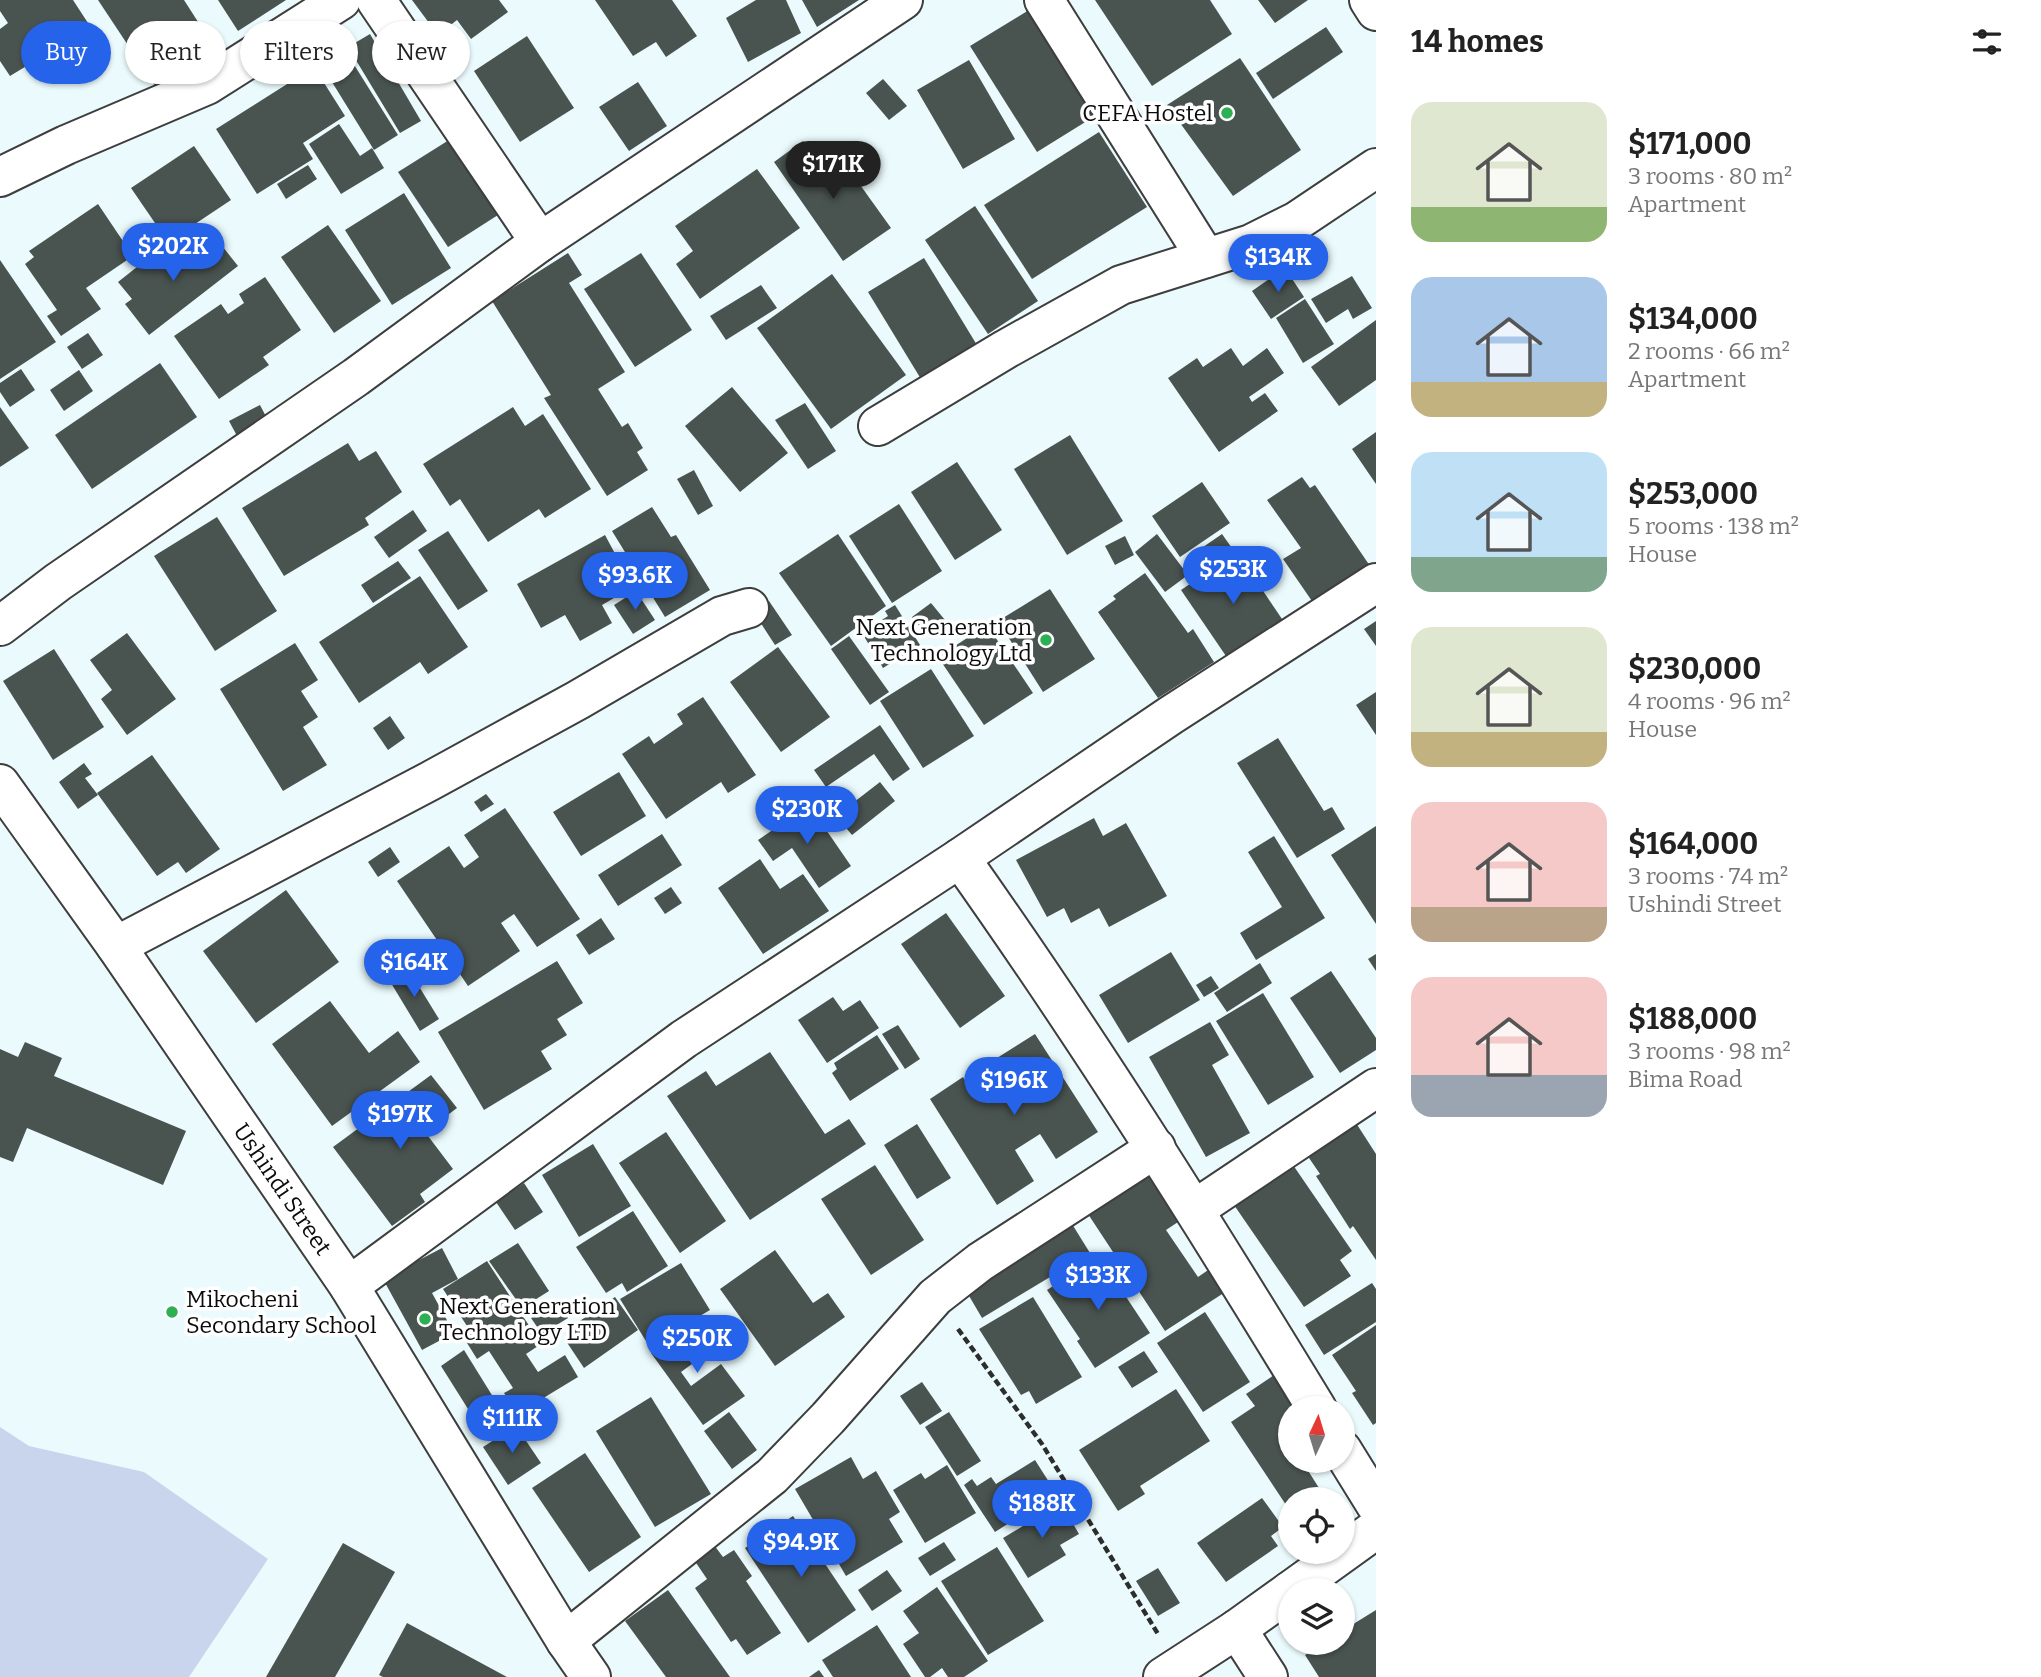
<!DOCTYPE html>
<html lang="en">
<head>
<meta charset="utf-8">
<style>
	body { margin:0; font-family:Bitter,serif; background:#f2f2f2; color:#222; height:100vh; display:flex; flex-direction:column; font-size:26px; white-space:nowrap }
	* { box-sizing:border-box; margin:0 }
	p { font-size:23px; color:#767676 }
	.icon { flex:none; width:38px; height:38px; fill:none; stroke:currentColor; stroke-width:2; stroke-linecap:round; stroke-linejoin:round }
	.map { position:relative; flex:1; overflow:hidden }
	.drawer { display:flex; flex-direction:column; background:#fff; width:665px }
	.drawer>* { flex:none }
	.hud { position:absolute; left:21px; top:21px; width:665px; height:63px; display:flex; gap:14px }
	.needle { width:46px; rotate:4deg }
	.buttons { position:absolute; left:1278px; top:1396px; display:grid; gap:14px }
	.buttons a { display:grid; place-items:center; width:77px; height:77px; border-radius:50%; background:#fff; box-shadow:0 2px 5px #0004; font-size:35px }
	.price { position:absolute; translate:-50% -60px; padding:0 16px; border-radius:24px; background:#2563eb; color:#fff; font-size:23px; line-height:46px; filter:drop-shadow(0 2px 4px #0008) }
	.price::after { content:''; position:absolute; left:50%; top:42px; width:21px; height:16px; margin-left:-10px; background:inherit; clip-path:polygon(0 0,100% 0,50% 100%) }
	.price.on { background:#222; color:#fff }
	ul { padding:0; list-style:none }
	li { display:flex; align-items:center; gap:21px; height:175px; padding:0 35px }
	li span { display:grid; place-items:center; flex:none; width:196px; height:140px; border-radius:21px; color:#555 }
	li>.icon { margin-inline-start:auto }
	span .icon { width:84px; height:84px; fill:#fffc; stroke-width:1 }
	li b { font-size:30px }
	h2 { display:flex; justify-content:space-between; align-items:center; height:84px; padding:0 35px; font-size:30px }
	.pill { padding:0 24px; border-radius:32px; background:#fff; box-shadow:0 2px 5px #0004; font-size:24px; line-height:63px }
	.pill.on { background:#2563eb; color:#fff }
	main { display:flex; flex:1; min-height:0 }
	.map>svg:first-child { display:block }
	.pitch { fill:#c9d5ed }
	.building { fill:#495350 }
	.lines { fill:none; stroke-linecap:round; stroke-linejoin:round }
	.street-casing { stroke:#3e3e3e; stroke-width:42 }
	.path { stroke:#2d2d2d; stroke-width:4.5; stroke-dasharray:7 3.5; stroke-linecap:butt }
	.street { stroke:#fff; stroke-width:38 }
	.poi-dot { fill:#2faf54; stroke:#fff; stroke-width:2.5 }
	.labels { text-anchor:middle; stroke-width:7; stroke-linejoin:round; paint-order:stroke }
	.poi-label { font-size:23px; fill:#0b0b0b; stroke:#fff; text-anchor:end }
	.street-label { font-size:23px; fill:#0b0b0b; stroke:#fff }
</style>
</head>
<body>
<main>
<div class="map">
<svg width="1376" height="1677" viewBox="0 0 1376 1677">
	<rect width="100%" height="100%" fill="#ebfbfd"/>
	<!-- pitch -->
	<path class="pitch" d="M0 1427 29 1446 144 1472 268 1559 189 1677H0Z"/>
	<!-- building -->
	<g class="building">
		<path d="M0 0H73L101 43 49 77 38 59 10 76 0 61V29L8 23 0 11Z"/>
		<path d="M98 0H184L216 50 157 89Z"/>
		<path d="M218 0H286L238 31Z"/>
		<path d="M412 0H499L508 12 471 39 457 20 438 35Z"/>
		<path d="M595 0H672L697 36 666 57 656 42 633 56Z"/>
		<path d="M756 0H786L801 33 748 62 726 18Z"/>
		<path d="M802 0H859L817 27Z"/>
		<path d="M1095 0H1210L1232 34 1152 86Z"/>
		<path d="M1258 0H1308L1275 23Z"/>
		<path d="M1029 10 1095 116 1037 152 970 46Z"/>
		<path d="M1326 27 1343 52 1273 99 1256 73Z"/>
		<path d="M370 34 421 121 400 133 348 47Z"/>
		<path d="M527 36 574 108 520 142 474 71Z"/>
		<path d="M343 47 398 135 374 150 319 61Z"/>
		<path d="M1240 58 1301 150 1233 196 1167 105Z"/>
		<path d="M969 60 1015 139 963 169 917 90Z"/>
		<path d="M314 67 345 116 303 143 313 159 257 194 216 129Z"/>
		<path d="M883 79 907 106 889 120 866 93Z"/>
		<path d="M638 82 667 126 629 151 599 107Z"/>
		<path d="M339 124 360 156 372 148 384 168 341 194 309 144Z"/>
		<path d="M1099 132 1147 207 1032 279 984 205Z"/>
		<path d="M449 140 498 215 448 247 398 172Z"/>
		<path d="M803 141 816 160 827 152 846 180 853 175 891 228 843 261 774 162Z"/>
		<path d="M194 146 231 200 168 242 131 188Z"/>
		<path d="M308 165 317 179 286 199 277 184Z"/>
		<path d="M757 169 800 228 700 299 676 264 693 251 675 226Z"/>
		<path d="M404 193 451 268 392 305 345 230Z"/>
		<path d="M98 204 133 256 86 288 101 309 61 336 47 316 57 310 25 264 34 257 29 251Z"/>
		<path d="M975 206 1038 301 988 334 925 240Z"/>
		<path d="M328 225 381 301 334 333 281 257Z"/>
		<path d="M215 237 238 266 149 335 125 304 132 299 118 282 166 244 181 264Z"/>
		<path d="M568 253 582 275 569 283 625 372 598 389 622 427 628 423 643 448 637 452 648 470 607 496 544 398 551 395 492 301Z"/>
		<path d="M641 253 692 330 635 367 584 289Z"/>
		<path d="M924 258 980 350 924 384 868 292Z"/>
		<path d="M0 260 56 342 0 379Z"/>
		<path d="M1285 268 1304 297 1271 319 1252 291Z"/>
		<path d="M832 274 906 375 831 429 757 328Z"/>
		<path d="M1352 276 1372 308 1353 319 1348 309 1326 323 1311 299Z"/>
		<path d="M265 277 301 330 263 357 269 365 219 399 174 336 221 304 228 314 244 303 239 294Z"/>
		<path d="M761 285 777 308 726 340 710 316Z"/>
		<path d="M1305 299 1334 344 1303 363 1276 318Z"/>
		<path d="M1376 320V380L1339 406 1311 367Z"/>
		<path d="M88 333 103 355 82 369 67 347Z"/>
		<path d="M1231 348 1243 366 1267 348 1284 373 1249 397 1252 402 1265 393 1278 411 1219 452 1168 378 1197 358 1203 367Z"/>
		<path d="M160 363 197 417 92 489 55 435Z"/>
		<path d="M21 369 35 390 10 407 0 392V383Z"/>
		<path d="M79 370 93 391 64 411 50 390Z"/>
		<path d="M732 387 788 453 740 492 685 426Z"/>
		<path d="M805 403 836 451 808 469 775 420Z"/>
		<path d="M260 405 273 430 243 447 229 421Z"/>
		<path d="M0 407 29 448 0 467Z"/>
		<path d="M513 407 525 426 543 414 591 489 545 518 539 509 488 542 460 499 450 506 423 464Z"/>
		<path d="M1376 432V484L1352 449Z"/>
		<path d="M1070 435 1123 521 1067 555 1014 469Z"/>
		<path d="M348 443 359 461 376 451 402 492 365 518 369 525 284 576 242 508Z"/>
		<path d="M957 462 1002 530 955 560 911 492Z"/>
		<path d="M694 470 713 506 698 515 677 479Z"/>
		<path d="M1302 477 1310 488 1315 485 1370 566 1314 604 1283 559 1301 548 1267 500Z"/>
		<path d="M1202 482 1230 523 1180 557 1152 516Z"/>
		<path d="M899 504 942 571 892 603 849 536Z"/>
		<path d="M652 507 671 537 676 535 710 590 665 617 612 531Z"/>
		<path d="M413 510 427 531 389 558 374 537Z"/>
		<path d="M217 517 277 611 215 651 154 556Z"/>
		<path d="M448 531 488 591 458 610 418 550Z"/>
		<path d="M838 534 886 606 831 646 779 573Z"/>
		<path d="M1157 534 1188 575 1165 592 1135 552Z"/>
		<path d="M1222 534 1234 551 1204 572 1193 554Z"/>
		<path d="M605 535 633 587 602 605 612 623 580 641 565 615 541 628 517 584Z"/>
		<path d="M1125 536 1134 555 1115 565 1105 546Z"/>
		<path d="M1237 552 1284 622 1228 659 1181 590Z"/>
		<path d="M398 561 411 578 373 603 361 585Z"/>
		<path d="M1145 573 1188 633 1193 629 1214 662 1158 698 1098 612 1116 599 1113 596Z"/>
		<path d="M420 576 468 647 428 674 420 662 359 703 319 642Z"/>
		<path d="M1050 589 1095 659 1043 692 998 621Z"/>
		<path d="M636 591 655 620 633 634 614 605Z"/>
		<path d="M769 601 792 635 775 645 753 611Z"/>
		<path d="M931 603 945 620 925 635 912 617Z"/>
		<path d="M895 605 920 645 883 668 862 633 888 616 885 611Z"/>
		<path d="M1376 621V646L1364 629Z"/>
		<path d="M987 625 1033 693 984 725 938 657Z"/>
		<path d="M127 633 176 699 127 735 101 699 112 690 90 660Z"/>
		<path d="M849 636 889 692 870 705 831 649Z"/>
		<path d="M295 643 318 680 301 691 318 717 303 727 327 765 283 791 220 689Z"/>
		<path d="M778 647 830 717 781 752 730 682Z"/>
		<path d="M54 649 104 727 53 760 3 681Z"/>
		<path d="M931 669 974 736 923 768 880 701Z"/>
		<path d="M1376 692V735L1356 705Z"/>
		<path d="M703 697 756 775 728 793 721 782 666 819 622 754 649 736 654 744 683 724 677 714Z"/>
		<path d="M390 716 405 738 388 750 373 728Z"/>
		<path d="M880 725 910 769 893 781 874 754 826 787 814 770Z"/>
		<path d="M1278 738 1324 811 1332 807 1345 829 1297 858 1237 763Z"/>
		<path d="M152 755 220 849 186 873 178 862 157 876 97 793Z"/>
		<path d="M84 763 92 774 85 778 98 795 78 809 59 782Z"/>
		<path d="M619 772 646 816 581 856 553 812Z"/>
		<path d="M880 782 895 801 852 835 836 816Z"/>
		<path d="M486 794 494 804 481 812 474 802Z"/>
		<path d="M809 805 851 866 819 888 792 848 773 861 758 840Z"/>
		<path d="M505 808 580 919 537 947 514 914 501 923 520 951 468 986 397 881 449 846 464 868 479 857 464 835Z"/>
		<path d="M1094 818 1103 836 1126 823 1167 896 1109 927 1099 908 1071 923 1064 908 1047 917 1016 860Z"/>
		<path d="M1376 826V924L1331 855Z"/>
		<path d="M662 834 682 865 618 906 598 875Z"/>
		<path d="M1274 836 1325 918 1256 960 1240 933 1282 907 1248 852Z"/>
		<path d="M390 847 400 862 378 877 368 862Z"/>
		<path d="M760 859 780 889 803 874 829 911 763 954 718 888Z"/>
		<path d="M671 887 682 903 665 914 654 898Z"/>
		<path d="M286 890 339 962 256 1023 203 951Z"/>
		<path d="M946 913 1005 996 960 1028 901 944Z"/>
		<path d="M601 918 615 939 589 955 576 935Z"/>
		<path d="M1171 952 1200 1000 1128 1043 1099 995Z"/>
		<path d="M1376 954V971L1368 959Z"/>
		<path d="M557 961 583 1003 557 1019 567 1035 541 1051 552 1069 484 1110 438 1032Z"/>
		<path d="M1260 963 1272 983 1227 1012 1214 993Z"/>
		<path d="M407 967 439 1019 420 1031 388 978Z"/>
		<path d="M1331 971 1376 1038V1050L1340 1073 1290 998Z"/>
		<path d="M1211 976 1219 988 1204 997 1196 985Z"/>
		<path d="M1263 993 1314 1077 1268 1105 1216 1021Z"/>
		<path d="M833 997 843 1011 860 1000 879 1028 827 1063 798 1020Z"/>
		<path d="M330 1001 369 1053 398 1031 420 1062 332 1126 272 1044Z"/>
		<path d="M1210 1022 1229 1055 1212 1065 1250 1133 1206 1157 1149 1057Z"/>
		<path d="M898 1025 920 1059 905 1069 882 1034Z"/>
		<path d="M1035 1034 1098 1132 1056 1159 1040 1134 1015 1150 1034 1181 997 1205 930 1099 963 1077 978 1101 1003 1086 989 1063Z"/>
		<path d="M877 1035 899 1069 850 1101 832 1073 837 1069 834 1063Z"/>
		<path d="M25 1042 62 1058 54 1076 186 1131 163 1185 27 1128 13 1162 0 1157V1049L18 1057Z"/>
		<path d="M770 1052 825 1134 849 1119 866 1144 750 1220 667 1096 706 1071 716 1086Z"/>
		<path d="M431 1075 457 1108 425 1132 453 1169 420 1194 425 1202 392 1226 333 1147Z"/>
		<path d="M1356 1123 1376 1154V1260L1353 1226 1350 1229 1316 1176 1320 1174 1307 1155Z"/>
		<path d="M917 1124 951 1178 917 1199 884 1145Z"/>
		<path d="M666 1132 726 1221 680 1253 619 1163Z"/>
		<path d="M593 1144 631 1206 579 1237 542 1175Z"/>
		<path d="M875 1165 924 1240 871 1275 821 1199Z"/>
		<path d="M1293 1165 1352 1251 1340 1260 1351 1276 1304 1307 1234 1205Z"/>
		<path d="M1150 1173 1181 1220 1166 1230 1198 1277 1217 1264 1233 1287 1165 1331 1088 1214Z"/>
		<path d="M524 1183 543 1212 515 1230 496 1202Z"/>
		<path d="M633 1211 668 1266 627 1292 622 1283 606 1293 576 1247Z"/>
		<path d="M1072 1224 1090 1253 982 1318 965 1289Z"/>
		<path d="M518 1243 549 1291 522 1308 489 1261Z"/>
		<path d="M442 1248 458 1279 432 1293 454 1333 422 1350 383 1279Z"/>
		<path d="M775 1250 813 1303 828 1293 845 1317 775 1366 720 1289Z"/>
		<path d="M1099 1256 1150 1333 1095 1368 1077 1341 1080 1339 1047 1290Z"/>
		<path d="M487 1261 541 1344 526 1354 538 1372 565 1355 578 1377 517 1414 504 1393 513 1388 489 1351 477 1359 459 1330 467 1326 443 1289Z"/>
		<path d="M681 1263 710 1310 649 1346 620 1299Z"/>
		<path d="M1372 1283 1376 1289V1322L1324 1355 1305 1325Z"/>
		<path d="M615 1297 638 1330 584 1368 566 1341 576 1334 571 1327Z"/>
		<path d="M1033 1297 1082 1377 1036 1404 1029 1391 1021 1395 979 1329Z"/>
		<path d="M558 1301 568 1318 542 1334 531 1318Z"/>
		<path d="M1205 1312 1250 1382 1203 1412 1157 1343Z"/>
		<path d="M696 1322 714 1348 681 1372 691 1386 721 1364 745 1396 703 1425 651 1353Z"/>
		<path d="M1376 1325V1423L1373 1425 1352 1393 1356 1391 1332 1355Z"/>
		<path d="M464 1350 508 1421 485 1436 441 1366Z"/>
		<path d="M1144 1351 1158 1372 1132 1388 1118 1367Z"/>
		<path d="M1277 1373 1300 1409H1290V1461H1302L1319 1488 1301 1500H1290L1288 1508 1231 1422 1255 1406 1246 1394Z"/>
		<path d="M922 1382 942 1411 920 1425 900 1396Z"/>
		<path d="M1176 1389 1210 1441 1140 1486 1145 1494 1118 1511 1079 1450Z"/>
		<path d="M651 1397 711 1494 655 1527 596 1431Z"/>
		<path d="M729 1412 757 1450 732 1469 704 1431Z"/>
		<path d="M949 1412 981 1461 957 1476 925 1427Z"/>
		<path d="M516 1426 541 1463 508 1485 483 1447Z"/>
		<path d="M585 1453 641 1537 589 1572 532 1488Z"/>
		<path d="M851 1457 863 1479 876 1471 900 1512 889 1519 903 1542 846 1576 795 1489Z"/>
		<path d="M1035 1460 1056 1493 995 1532 964 1485 972 1479 977 1486 991 1477 996 1484Z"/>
		<path d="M947 1465 976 1513 925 1543 893 1490 921 1473 925 1479Z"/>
		<path d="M1262 1498 1283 1527 1271 1536 1278 1546 1226 1582 1197 1543Z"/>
		<path d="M1061 1503 1079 1534 1060 1545 1066 1555 1028 1578 1003 1538Z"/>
		<path d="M793 1516 856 1610 808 1643 745 1548Z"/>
		<path d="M711 1541 723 1557 734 1550 752 1576 746 1581 781 1633 747 1655 736 1639 731 1642 695 1588 707 1579 690 1554Z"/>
		<path d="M944 1542 956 1560 930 1576 918 1558Z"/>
		<path d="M343 1543 395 1572 335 1677H266Z"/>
		<path d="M997 1547 1044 1621 988 1655 941 1581Z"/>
		<path d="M1158 1568 1180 1603 1158 1616 1136 1581Z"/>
		<path d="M887 1570 902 1591 872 1611 858 1590Z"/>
		<path d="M937 1587 988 1661 964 1677H948L942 1668 930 1677H925L903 1644 919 1633 903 1611Z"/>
		<path d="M668 1590 730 1677H666L625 1621Z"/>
		<path d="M1376 1610V1677H1319L1305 1655 1324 1643H1342V1631Z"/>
		<path d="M407 1623 507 1677H383L379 1675Z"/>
		<path d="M877 1625 911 1677H833L822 1660Z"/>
		<path d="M819 1670 824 1677H809Z"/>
	</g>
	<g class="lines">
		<!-- street casing -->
		<g class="street-casing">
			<g id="street">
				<path d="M376 0 540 242"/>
				<path d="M1044 0 1206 258"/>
				<path d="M1369 0 1376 11"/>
				<path d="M0 177 66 145 207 85 341 0"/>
				<path d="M878 426 1006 349 1121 285 1251 244 1297 221 1376 168"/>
				<path d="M0 626 58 582 356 377 540 242 903 0"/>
				<path id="s1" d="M0 784 116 946 349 1286 566 1641 591 1677"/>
				<path d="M960 858C1087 1037 1203 1222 1317 1409"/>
				<path d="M116 946 430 781 578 700 722 616 749 608"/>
				<path d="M1195 1209 1376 1088"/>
				<path d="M349 1286 684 1039 960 858 1171 715 1376 583"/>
				<path d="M1342 1450 1376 1505"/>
				<path d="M1290 1591 1376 1529"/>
				<path d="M1237 1629 1268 1677"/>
				<path d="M566 1641 772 1476 828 1418 935 1297 980 1262 1156 1148"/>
				<path d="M1163 1677 1237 1629 1290 1591"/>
			</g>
		</g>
		<!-- path -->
		<path class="path" d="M958 1329 1042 1444 1158 1634"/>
		<!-- street -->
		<use href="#street" class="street"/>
	</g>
	<!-- markers -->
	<g class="poi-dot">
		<circle cx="1227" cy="113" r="7"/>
		<circle cx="1046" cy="640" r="7"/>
		<circle cx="172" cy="1312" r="7"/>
		<circle cx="425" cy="1319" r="7"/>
	</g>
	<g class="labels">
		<!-- poi labels -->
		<g class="poi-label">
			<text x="1213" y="121">CEFA Hostel</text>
			<text x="1032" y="635">Next Generation<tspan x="1032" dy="26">Technology Ltd</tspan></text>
			<text x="186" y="1307" text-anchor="start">Mikocheni<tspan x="186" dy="26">Secondary School</tspan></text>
			<text x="439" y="1314" text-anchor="start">Next Generation<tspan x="439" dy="26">Technology LTD</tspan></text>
		</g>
		<!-- street labels -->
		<g class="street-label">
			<text dy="8" stroke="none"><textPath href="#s1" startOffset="494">Ushindi Street</textPath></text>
		</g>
	</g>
</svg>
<div class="buttons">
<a><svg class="needle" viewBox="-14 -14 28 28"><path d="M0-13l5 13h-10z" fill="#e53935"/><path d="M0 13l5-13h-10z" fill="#767676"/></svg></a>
<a><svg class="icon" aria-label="locate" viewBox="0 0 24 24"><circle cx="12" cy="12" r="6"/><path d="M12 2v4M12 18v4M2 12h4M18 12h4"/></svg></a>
<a><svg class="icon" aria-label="layers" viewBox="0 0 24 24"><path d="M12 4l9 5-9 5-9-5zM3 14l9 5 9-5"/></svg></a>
</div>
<b class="price on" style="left:833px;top:201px">$171K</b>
<b class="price" style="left:173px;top:283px">$202K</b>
<b class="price" style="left:1278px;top:294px">$134K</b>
<b class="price" style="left:1233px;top:606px">$253K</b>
<b class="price" style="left:635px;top:612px">$93.6K</b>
<b class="price" style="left:807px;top:846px">$230K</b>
<b class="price" style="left:414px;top:999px">$164K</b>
<b class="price" style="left:1014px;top:1117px">$196K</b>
<b class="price" style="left:400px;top:1151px">$197K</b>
<b class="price" style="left:1098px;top:1312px">$133K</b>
<b class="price" style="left:697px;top:1375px">$250K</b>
<b class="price" style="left:512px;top:1455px">$111K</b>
<b class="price" style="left:1042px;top:1540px">$188K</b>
<b class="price" style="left:801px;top:1579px">$94.9K</b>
<div class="hud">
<a class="pill on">Buy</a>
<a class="pill">Rent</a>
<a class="pill">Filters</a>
<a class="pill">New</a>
</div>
</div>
<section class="drawer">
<h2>14 homes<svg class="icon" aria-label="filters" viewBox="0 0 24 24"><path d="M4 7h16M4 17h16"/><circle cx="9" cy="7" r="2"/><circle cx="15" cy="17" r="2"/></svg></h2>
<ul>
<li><span style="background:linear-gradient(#dfe7d0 75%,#8fb573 0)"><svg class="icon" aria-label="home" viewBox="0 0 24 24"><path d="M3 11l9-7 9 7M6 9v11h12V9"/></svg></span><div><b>$171,000</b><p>3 rooms · 80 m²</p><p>Apartment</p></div></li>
<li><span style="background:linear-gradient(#a9c7e8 75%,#c2b280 0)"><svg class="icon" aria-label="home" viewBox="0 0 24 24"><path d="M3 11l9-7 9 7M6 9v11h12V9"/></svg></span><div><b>$134,000</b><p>2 rooms · 66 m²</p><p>Apartment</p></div></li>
<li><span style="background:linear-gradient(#bfe0f5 75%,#7fa58c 0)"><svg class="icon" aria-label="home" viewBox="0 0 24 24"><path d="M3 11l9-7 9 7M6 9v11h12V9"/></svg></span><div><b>$253,000</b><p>5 rooms · 138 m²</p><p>House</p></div></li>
<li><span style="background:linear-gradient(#dfe7d0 75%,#c2b280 0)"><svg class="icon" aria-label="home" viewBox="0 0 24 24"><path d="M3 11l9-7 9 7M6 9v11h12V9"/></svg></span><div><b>$230,000</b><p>4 rooms · 96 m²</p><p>House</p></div></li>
<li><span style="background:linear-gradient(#f6c9c9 75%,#b9a48a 0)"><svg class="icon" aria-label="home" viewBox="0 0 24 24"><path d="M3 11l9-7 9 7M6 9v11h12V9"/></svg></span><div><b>$164,000</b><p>3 rooms · 74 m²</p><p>Ushindi Street</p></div></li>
<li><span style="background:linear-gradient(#f6c9c9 70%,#9aa5b1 0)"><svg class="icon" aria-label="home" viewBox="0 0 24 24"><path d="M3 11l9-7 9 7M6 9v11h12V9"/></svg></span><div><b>$188,000</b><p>3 rooms · 98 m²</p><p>Bima Road</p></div></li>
</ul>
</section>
</main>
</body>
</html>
